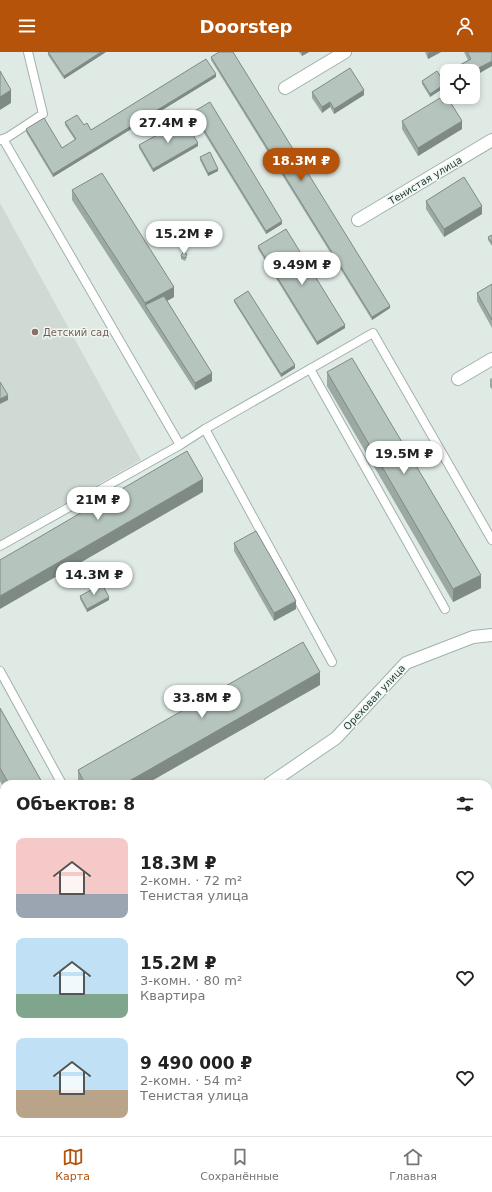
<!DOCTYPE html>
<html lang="ru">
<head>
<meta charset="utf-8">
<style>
	body { margin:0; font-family:"DejaVu Sans",sans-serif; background:#f6f6f6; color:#222; height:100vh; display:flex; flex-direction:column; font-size:15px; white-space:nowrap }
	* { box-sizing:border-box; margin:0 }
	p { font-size:13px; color:#767676 }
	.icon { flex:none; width:22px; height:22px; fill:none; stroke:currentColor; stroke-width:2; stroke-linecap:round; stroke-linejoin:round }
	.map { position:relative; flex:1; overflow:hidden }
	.panel { position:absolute; left:0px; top:728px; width:492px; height:356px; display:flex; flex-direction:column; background:#fff; border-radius:12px 12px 0 0; box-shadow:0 2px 6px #0003 }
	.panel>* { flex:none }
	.fabs { position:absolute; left:440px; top:12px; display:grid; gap:8px }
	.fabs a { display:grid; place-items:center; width:40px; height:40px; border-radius:8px; background:#fff; box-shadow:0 2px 6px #0003; font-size:20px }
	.price { position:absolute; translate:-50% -34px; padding:0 9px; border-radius:14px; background:#fff; color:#222; font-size:13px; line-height:26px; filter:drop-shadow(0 1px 2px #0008) }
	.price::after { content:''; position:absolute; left:50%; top:24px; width:12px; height:9px; margin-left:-6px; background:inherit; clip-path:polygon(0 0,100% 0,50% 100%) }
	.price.on { background:#b45309; color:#fff }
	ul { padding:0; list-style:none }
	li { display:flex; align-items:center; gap:12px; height:100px; padding:0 16px }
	li span { display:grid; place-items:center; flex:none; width:112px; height:80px; border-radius:8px; color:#555 }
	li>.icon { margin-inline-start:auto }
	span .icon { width:48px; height:48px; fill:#fffc; stroke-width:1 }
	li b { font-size:17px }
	h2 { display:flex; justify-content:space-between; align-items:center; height:48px; padding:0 16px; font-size:17px }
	header { display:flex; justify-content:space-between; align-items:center; height:52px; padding:0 16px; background:#b45309; color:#fff; font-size:18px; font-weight:700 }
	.tab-bar { display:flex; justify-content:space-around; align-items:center; height:56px; border-top:1px solid #e0e0e0; background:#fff; font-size:11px; color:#767676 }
	.tab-bar a { display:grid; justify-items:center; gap:2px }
	.tab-bar .on { color:#b45309 }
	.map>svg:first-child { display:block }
	.built { fill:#cedad3 }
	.green { fill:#b8dbbf }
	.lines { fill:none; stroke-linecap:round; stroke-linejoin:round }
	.lane-casing { stroke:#a2b2ab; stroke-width:10 }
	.street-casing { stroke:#a2b2ab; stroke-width:14 }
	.secondary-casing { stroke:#9fb6ac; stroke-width:14 }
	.lane { stroke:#fff; stroke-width:8 }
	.street { stroke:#fff; stroke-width:12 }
	.secondary { stroke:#fff; stroke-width:12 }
	.wall { fill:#9ca9a3 }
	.shaded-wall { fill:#7f8a84 }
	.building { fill:#b5c5bd; stroke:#7f8a84 }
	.education-dot { fill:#8d6e63; stroke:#f0f7f3; stroke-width:1.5 }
	.labels { text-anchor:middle; stroke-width:3; stroke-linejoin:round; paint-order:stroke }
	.street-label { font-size:10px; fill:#213a31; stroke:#f0f7f3 }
	.education-label { font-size:10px; fill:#785e54; stroke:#f0f7f3; text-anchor:start }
</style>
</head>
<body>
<header><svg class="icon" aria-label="menu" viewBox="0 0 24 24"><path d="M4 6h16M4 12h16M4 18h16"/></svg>Doorstep<svg class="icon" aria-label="person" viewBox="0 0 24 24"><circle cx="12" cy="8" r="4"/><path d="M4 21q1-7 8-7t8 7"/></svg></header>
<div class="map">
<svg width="492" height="1084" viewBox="0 0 492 1084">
	<rect width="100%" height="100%" fill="#dfeae5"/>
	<!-- built -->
	<path class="built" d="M0 151 141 408 0 488Z"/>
	<!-- green -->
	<g class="green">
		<path d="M4 925V1019L0 1021V927Z"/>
		<path d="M8 1080H80V1084H0Z"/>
	</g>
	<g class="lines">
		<!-- lane casing -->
		<g class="lane-casing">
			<g id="lane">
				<path d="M3 87 8 85 43 62 28 0"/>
				<path d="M0 88 3 87 180 393 205 377 332 610"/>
				<path d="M310 317 445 557"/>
				<path d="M205 377 373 281 492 488"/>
				<path d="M0 494 180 393"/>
				<path d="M0 619 62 732"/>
				<path d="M488 812 492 810"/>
				<path d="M0 871 4 868"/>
				<path d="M488 951 492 949"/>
				<path d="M429 1080 431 1084"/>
			</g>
		</g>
		<!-- street casing -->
		<g class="street-casing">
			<g id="street">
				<path d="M285 36 345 0"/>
				<path d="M358 168 492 88"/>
				<path d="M458 327 492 307"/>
				<path d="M269 732 336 686 406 611 473 585 492 583"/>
				<path d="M0 1033 4 1030"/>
				<path d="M210 1080 213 1084"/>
			</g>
		</g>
		<!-- secondary casing -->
		<g class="secondary-casing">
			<g id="secondary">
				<path d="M0 748 4 754"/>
				<path d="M0 1069 4 1067"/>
			</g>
		</g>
		<!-- lane -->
		<use href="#lane" class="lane"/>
		<!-- street -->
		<use href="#street" class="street"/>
		<!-- secondary -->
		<use href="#secondary" class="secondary"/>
	</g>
	<!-- wall -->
	<g class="wall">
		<path d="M48 0H106L64 27 48 3Z"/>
		<path d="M299 0H309L302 4Z"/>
		<path d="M425 0H441L428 7Z"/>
		<path d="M464 0H492L473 19H458V14L468 8Z"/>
		<path d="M211 5 390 256 372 268 211 8Z"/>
		<path d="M216 25 53 125 26 80V77L62 96 75 88 65 73V70L84 73 91 78Z"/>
		<path d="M422 29 445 35 430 45 422 32Z"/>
		<path d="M312 40 364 43 334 62 330 55 322 61 312 46Z"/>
		<path d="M443 51 462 77 418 104 402 77V69Z"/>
		<path d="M193 60 282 172 266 182 193 63Z"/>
		<path d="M139 93 198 94 153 120 139 96Z"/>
		<path d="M200 105 218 119 208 124 200 108Z"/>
		<path d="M72 138 174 245 167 249 212 329 195 338 72 148Z"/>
		<path d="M426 149 482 162 444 185 426 157Z"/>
		<path d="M492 183V194L488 188V185Z"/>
		<path d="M258 194 345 276 317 293 258 197Z"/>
		<path d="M181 204 187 205 185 209 181 207Z"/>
		<path d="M492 232V276L477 249V241Z"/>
		<path d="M234 248 295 316 281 325 234 250Z"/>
		<path d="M327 320 481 536 453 550 327 334Z"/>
		<path d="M492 326V337L490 335V327Z"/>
		<path d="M234 491 296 557 274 569 234 499Z"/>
		<path d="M80 544 109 548 87 560 80 547Z"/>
		<path d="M320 633 146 732H79L78 731V718Z"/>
		<path d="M0 656 43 732H4V736L0 729Z"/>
		<path d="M242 1080H273L275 1084H245Z"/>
		<path d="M341 1080H383L385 1084H344Z"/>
	</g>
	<!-- shaded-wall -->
	<g class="shaded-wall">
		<path d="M101 0H106L64 27V24Z"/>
		<path d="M302 0H309L302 4Z"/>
		<path d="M431 0H441L428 7V1Z"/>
		<path d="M492 9V14L473 25V19Z"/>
		<path d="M216 22V25L53 125V122Z"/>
		<path d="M445 32V35L430 45V42Z"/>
		<path d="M11 38V51L0 58V45Z"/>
		<path d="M364 38V43L334 62V57Z"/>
		<path d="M330 50V55L322 61V55Z"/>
		<path d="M462 69V77L418 104V96Z"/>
		<path d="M198 91V94L153 120V117Z"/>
		<path d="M218 117V119L208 124V121Z"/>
		<path d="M482 154V162L444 185V177Z"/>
		<path d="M282 169V172L266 182V179Z"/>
		<path d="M174 235V245L148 259 145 253V251Z"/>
		<path d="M390 254V256L372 268V265Z"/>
		<path d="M345 273V276L317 293V290Z"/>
		<path d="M295 313V316L281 325V322Z"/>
		<path d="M212 321V329L195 338V331Z"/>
		<path d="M8 343V348L0 352V347Z"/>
		<path d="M203 427V440L0 557V544Z"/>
		<path d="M481 523V536L453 550V537Z"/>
		<path d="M109 545V548L87 560V557Z"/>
		<path d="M296 549V557L274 569V561Z"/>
		<path d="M320 620V633L146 732H124Z"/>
		<path d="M492 902V912L488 914V904Z"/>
		<path d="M4 910V917L0 920V912Z"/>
	</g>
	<!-- building -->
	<g class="building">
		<path d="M48 0H101L64 24Z"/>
		<path d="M219 0H233L390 254 372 265 211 5Z"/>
		<path d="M467 0H492V9L473 19H461L458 14 471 7Z"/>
		<path d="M206 7 216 22 53 122 26 77 44 66 62 96 76 87 65 70 77 63 84 73 87 71 91 78Z"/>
		<path d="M350 16 364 38 334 57 330 50 322 55 312 40Z"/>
		<path d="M0 19 11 38 0 45Z"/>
		<path d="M437 19 445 32 430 42 422 29Z"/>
		<path d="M440 46 443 51 449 48 462 69 418 96 402 69Z"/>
		<path d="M210 50 282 169 266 179 193 60Z"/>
		<path d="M184 68 198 91 153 117 139 93Z"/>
		<path d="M210 100 218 117 208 121 200 105Z"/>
		<path d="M102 121 174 235 145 251 72 138Z"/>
		<path d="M464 125 482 154 444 177 426 149Z"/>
		<path d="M286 177 345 273 317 290 258 194Z"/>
		<path d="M492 183V191L488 185Z"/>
		<path d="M183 200 187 202 185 206 181 204Z"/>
		<path d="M492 232V268L477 241Z"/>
		<path d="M248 239 295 313 281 322 234 248Z"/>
		<path d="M164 244 212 321 195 331 145 253Z"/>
		<path d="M352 306 481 523 453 537 327 320Z"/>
		<path d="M0 330 8 343 0 347Z"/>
		<path d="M187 399 203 427 0 544V508Z"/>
		<path d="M256 479 296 549 274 561 234 491Z"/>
		<path d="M102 532 109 545 87 557 80 544Z"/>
		<path d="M303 590 320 620 124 732H85L78 718Z"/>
		<path d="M0 656 43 732H9L0 716Z"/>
		<path d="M492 864V902L488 904V866Z"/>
		<path d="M4 887V910L0 912V889Z"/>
		<path d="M141 1080H158L161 1084H135Z"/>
		<path d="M244 1080H273L275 1084H246Z"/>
		<path d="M347 1080H383L385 1084H349Z"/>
	</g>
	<!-- markers -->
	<circle class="education-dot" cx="35" cy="280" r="4"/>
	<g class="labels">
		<!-- street labels -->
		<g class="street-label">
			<text transform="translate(425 128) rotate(-31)" y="4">Тенистая улица</text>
			<text transform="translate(374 645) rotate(-47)" y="4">Ореховая улица</text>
		</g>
		<!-- education labels -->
		<g class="education-label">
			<text x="43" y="284">Детский сад</text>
		</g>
	</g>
</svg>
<div class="fabs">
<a><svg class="icon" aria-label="locate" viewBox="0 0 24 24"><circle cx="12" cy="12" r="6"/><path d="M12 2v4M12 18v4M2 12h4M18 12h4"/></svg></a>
</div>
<b class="price" style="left:168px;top:92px">27.4M ₽</b>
<b class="price on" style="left:301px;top:130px">18.3M ₽</b>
<b class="price" style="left:184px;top:203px">15.2M ₽</b>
<b class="price" style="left:302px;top:234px">9.49M ₽</b>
<b class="price" style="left:404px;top:423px">19.5M ₽</b>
<b class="price" style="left:98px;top:469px">21M ₽</b>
<b class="price" style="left:94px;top:544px">14.3M ₽</b>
<b class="price" style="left:202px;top:667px">33.8M ₽</b>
<section class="panel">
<h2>Объектов: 8<svg class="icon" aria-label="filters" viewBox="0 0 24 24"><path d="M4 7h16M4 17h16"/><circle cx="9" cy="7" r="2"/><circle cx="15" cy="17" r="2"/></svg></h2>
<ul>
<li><span style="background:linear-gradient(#f6c9c9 70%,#9aa5b1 0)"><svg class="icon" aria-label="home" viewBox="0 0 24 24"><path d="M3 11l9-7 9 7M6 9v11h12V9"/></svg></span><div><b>18.3M ₽</b><p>2-комн. · 72 m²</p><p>Тенистая улица</p></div><svg class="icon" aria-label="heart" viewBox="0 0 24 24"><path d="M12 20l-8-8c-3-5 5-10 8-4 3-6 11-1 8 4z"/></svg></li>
<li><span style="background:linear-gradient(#bfe0f5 70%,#7fa58c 0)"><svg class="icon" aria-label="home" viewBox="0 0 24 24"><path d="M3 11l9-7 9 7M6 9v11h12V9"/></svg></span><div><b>15.2M ₽</b><p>3-комн. · 80 m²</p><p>Квартира</p></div><svg class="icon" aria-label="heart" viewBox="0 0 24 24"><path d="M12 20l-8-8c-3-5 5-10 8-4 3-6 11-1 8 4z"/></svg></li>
<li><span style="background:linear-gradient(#bfe0f5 65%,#b9a48a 0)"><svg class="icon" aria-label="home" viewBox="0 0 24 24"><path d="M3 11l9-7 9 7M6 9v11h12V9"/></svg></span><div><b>9 490 000 ₽</b><p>2-комн. · 54 m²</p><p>Тенистая улица</p></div><svg class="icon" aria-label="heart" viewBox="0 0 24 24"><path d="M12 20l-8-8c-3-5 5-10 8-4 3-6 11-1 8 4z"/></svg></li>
</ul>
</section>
</div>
<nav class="tab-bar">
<a class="on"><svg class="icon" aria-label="map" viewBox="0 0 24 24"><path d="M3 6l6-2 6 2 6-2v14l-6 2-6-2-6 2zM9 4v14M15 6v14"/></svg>Карта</a>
<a><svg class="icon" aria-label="saved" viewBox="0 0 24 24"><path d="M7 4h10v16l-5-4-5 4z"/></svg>Сохранённые</a>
<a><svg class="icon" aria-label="home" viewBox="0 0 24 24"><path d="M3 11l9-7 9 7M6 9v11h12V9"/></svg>Главная</a>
</nav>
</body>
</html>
